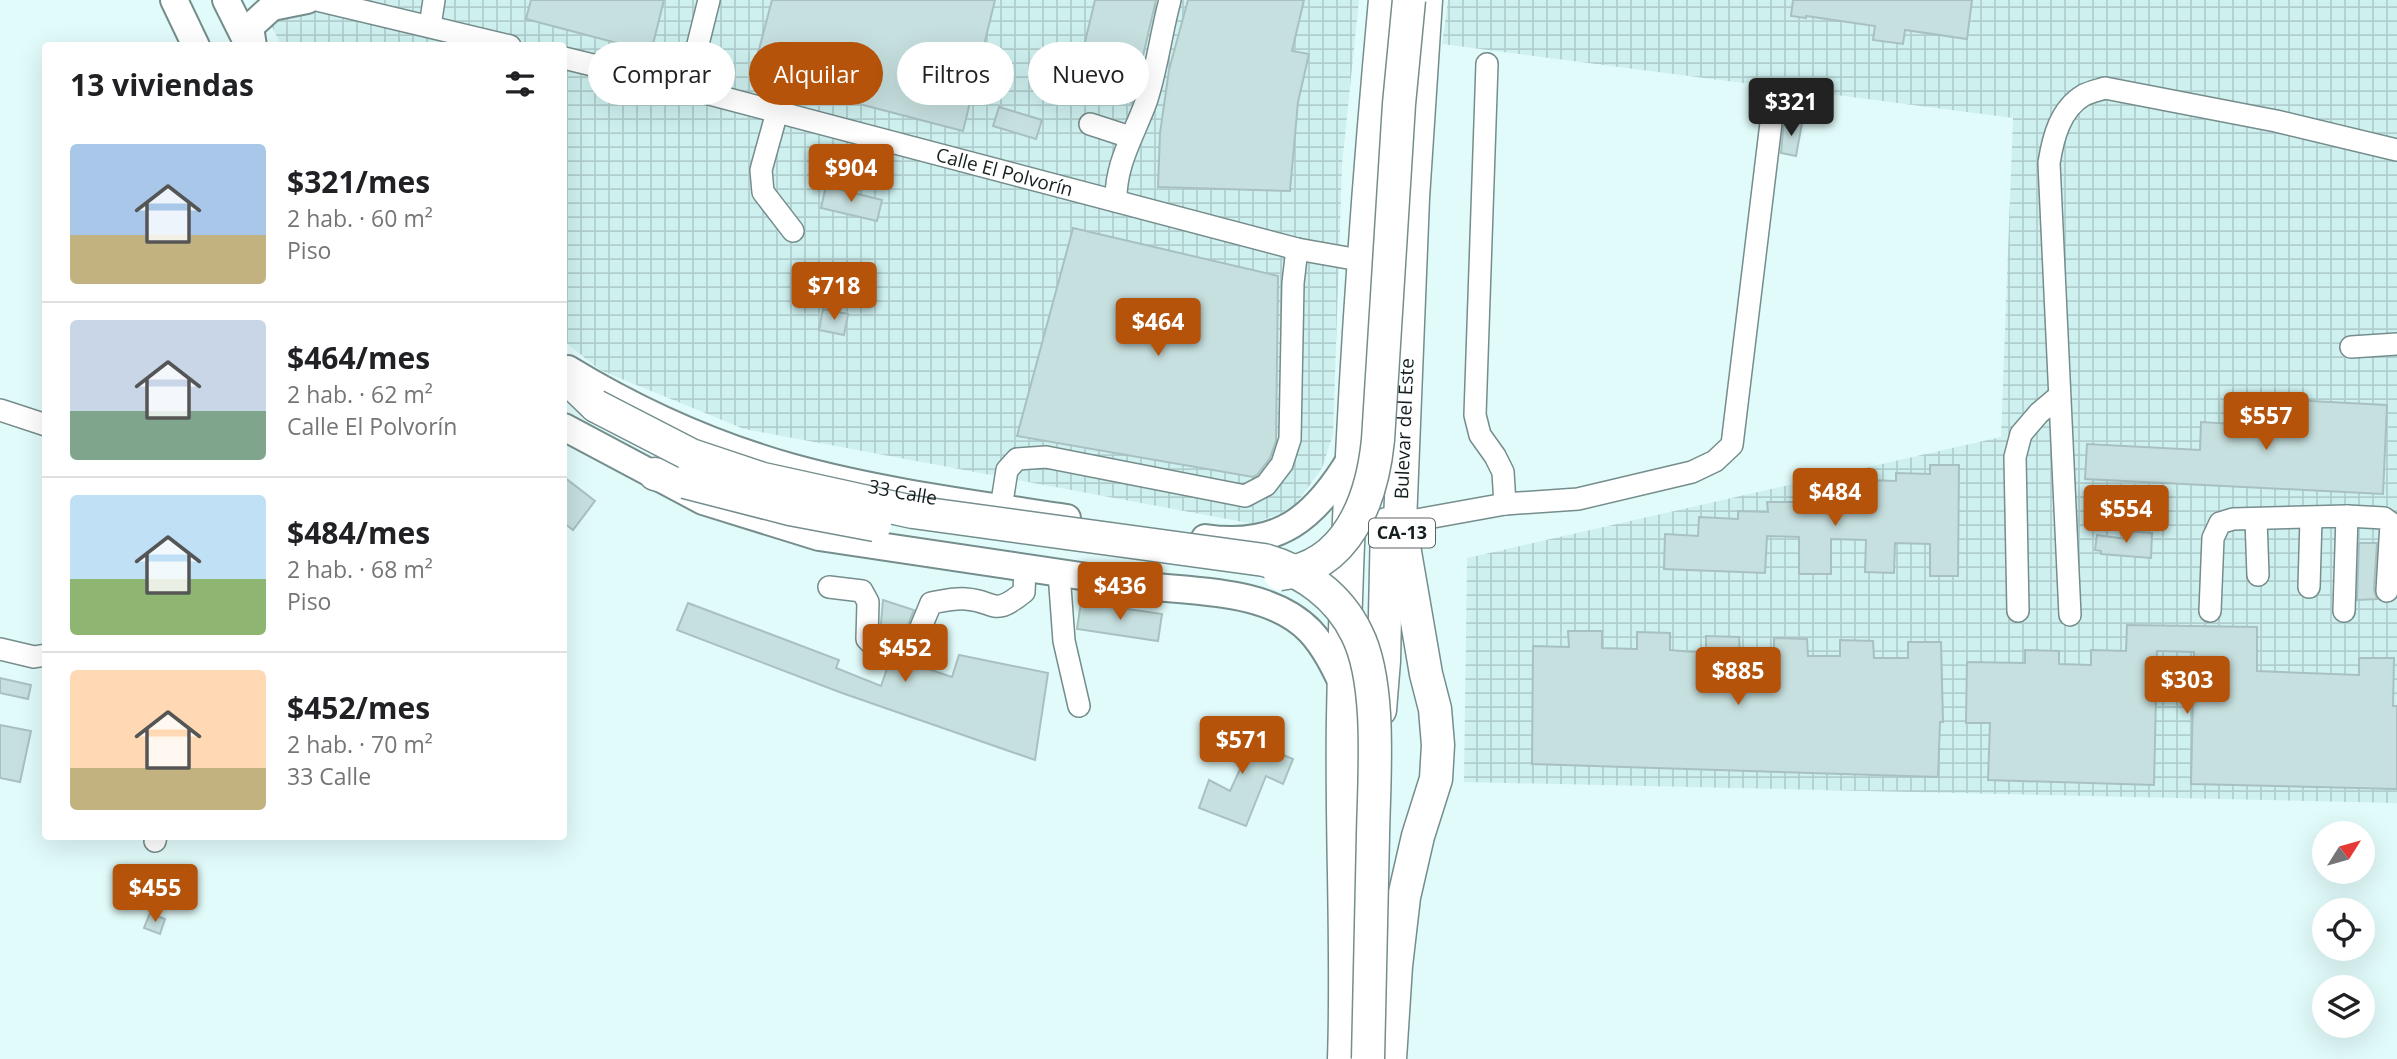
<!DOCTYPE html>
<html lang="es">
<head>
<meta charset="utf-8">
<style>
	body { margin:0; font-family:"Open Sans",sans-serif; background:#f2f2f2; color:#202124; height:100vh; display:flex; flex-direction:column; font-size:26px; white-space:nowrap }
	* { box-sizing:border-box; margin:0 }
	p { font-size:23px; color:#757577 }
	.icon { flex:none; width:38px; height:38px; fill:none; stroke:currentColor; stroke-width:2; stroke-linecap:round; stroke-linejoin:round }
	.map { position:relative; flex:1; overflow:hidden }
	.sheet { position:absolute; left:42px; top:42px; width:525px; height:798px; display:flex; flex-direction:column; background:#fff; border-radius:7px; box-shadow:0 7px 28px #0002 }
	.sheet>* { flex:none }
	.top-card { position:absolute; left:588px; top:42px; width:665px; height:63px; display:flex; gap:14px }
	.needle { width:46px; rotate:53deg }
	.tools { position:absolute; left:2312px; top:821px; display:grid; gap:14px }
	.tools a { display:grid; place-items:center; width:63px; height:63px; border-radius:50%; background:#fff; box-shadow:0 7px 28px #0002; font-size:35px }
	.price { position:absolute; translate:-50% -60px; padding:0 16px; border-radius:7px; background:#b45309; color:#fff; font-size:23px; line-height:46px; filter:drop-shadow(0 2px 4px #0008) }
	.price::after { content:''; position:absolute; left:50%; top:42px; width:21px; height:16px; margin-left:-10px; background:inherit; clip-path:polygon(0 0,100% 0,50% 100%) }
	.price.active { background:#222; color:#fff }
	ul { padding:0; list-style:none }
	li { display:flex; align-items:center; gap:21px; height:175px; padding:0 28px }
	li+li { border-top:2px solid #e0e0e0 }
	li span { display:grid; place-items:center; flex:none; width:196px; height:140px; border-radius:7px; color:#555 }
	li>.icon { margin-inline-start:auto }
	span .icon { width:84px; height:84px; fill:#fffc; stroke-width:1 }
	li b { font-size:30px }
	h2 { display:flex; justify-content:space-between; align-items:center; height:84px; padding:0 28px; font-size:30px }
	.tag { padding:0 24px; border-radius:32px; background:#fff; box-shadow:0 7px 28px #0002; font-size:24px; line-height:63px }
	.tag.active { background:#b45309; color:#fff }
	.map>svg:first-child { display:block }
	.industrial { fill:url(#industrial-grid) }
	.building { fill:#c6e0df; stroke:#a8c0c0; stroke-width:2 }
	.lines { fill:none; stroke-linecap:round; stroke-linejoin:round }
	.minor-casing { stroke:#758d8c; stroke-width:24 }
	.major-casing { stroke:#758d8c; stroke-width:30 }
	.highway-casing { stroke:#758d8c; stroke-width:35 }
	.minor { stroke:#fff; stroke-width:21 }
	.major { stroke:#fff; stroke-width:26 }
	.highway { stroke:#fff; stroke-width:32 }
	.highway-bridge-casing { stroke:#758d8c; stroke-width:35; stroke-linecap:butt }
	.highway-bridge { stroke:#fff; stroke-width:32 }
	.labels { text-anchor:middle; stroke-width:5; stroke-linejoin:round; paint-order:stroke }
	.shield { fill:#fff; stroke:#5c6262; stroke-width:2 }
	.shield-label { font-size:18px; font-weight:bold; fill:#161f1f }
	.street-label { font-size:19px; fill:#161f1f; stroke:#fff }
</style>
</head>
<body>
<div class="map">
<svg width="2397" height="1059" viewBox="0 0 2397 1059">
	<defs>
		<pattern id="industrial-grid" width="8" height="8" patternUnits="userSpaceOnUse" patternTransform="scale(1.75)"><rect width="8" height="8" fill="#cef1f0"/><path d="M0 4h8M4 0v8" fill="none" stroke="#b0cecd"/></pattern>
	</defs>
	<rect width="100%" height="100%" fill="#e1fbfa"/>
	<!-- industrial -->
	<g class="industrial">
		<path d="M259 0H1359L1342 165 1333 435 1322 468 1294 507 1254 524 744 429 600 370 564 341V46L281 45Z"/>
		<path d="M1448 0H2397V803L1464 782 1467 558 2001 437 2013 118 1442 44Z"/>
	</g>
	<!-- building -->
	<g class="building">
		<path d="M531 0H664L651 52 526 19Z"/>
		<path d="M772 0H995L963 131 752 76Z"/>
		<path d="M1095 0H1156L1132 103 1074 88Z"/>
		<path d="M1188 0H1304L1292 51 1309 54 1298 102 1290 191 1158 187 1160 133 1169 70Z"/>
		<path d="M1793 0H1972L1967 39 1905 30 1903 44 1873 40 1875 26 1806 16V18L1791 16Z"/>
		<path d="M999 107 1042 120 1036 139 993 126Z"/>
		<path d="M1784 120 1802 123 1796 156 1781 153Z"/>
		<path d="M826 186 882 200 877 221 821 208Z"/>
		<path d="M1073 228 1278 276 1276 441 1270 458 1257 475 1253 477 1017 436Z"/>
		<path d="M823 309 848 314 844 335 819 330Z"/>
		<path d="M2273 399 2387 405 2383 494 2085 479 2087 444 2200 450 2201 422 2233 424V414L2272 416Z"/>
		<path d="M1930 465H1959L1958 576H1930V544L1895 543 1894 573 1865 572 1866 540 1831 539V574H1799V537L1767 536 1765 573 1664 569 1665 534 1698 536 1699 517 1738 519V511L1768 512 1767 502H1799V494H1831V488H1867V480L1896 481V473L1930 474Z"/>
		<path d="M564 477 595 501 573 530 564 523Z"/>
		<path d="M2127 531 2152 533 2151 558 2101 554V551L2095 550 2097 535 2127 539Z"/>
		<path d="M2359 543H2377L2374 590 2377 599 2357 600Z"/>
		<path d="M883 600 914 610 902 640 880 634Z"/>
		<path d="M1081 602 1162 614 1158 641 1077 629Z"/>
		<path d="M688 603 839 660 836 668 881 686 889 663 905 667 913 664 952 677 959 655 1048 673 1035 760 842 693 677 630Z"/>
		<path d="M2127 625 2257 627V671L2359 675V658H2394L2393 706H2397V789L2191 784 2194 652 2157 651 2154 785 1988 780 1990 723H1966L1967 662 2025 663V650L2059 651V664L2091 665V650L2126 651Z"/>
		<path d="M1568 631H1602V648L1637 649V632L1670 633V650L1706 653V636L1739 637 1740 654H1774V638L1807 639 1808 656H1840V640L1873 641 1874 658H1908V642H1941L1943 722H1940L1938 777 1532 764 1533 646 1569 647Z"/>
		<path d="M0 678 31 685 28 699 0 693Z"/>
		<path d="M0 725 31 731 20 782 0 778Z"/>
		<path d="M1217 727 1293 759 1283 784 1266 776 1246 826 1199 808 1209 780 1230 791 1242 765 1207 750Z"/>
		<path d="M150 913 165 919 160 934 144 928Z"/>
	</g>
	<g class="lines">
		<!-- minor casing -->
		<g class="minor-casing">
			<g id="minor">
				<path d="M317 0 510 46"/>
				<path d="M430 26 434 0"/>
				<path id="s1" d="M564 58 687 88 1297 249 1365 261"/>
				<path d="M1487 64 1475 415 1480 435 1495 456 1503 472 1505 504"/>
				<path d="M687 88 709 0"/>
				<path d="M777 112 761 170 763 192 793 231"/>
				<path d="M1090 124 1130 137"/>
				<path d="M1116 201C1115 164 1134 135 1146 102 1157 69 1161 33 1170 0"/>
				<path d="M2351 347 2397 344"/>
				<path d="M0 410 46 425"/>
				<path d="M1001 508 1007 470 1017 459 1046 457 1245 496 1266 485 1282 464 1290 439 1293 283 1297 249"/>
				<path d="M2347 516 2384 518 2391 523 2387 591"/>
				<path d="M2256 519 2258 575"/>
				<path d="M1400 523 1505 504 1578 499 1692 472 1715 461 1732 445 1771 123"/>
				<path d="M1059 573 1064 641 1079 706"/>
				<path d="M829 587 862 591 868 602 867 639 874 646 904 654 912 649 931 603C942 601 955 598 966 599 996 601 992 618 1024 592L1025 568"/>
				<path d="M2309 587 2311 518"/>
				<path d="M2018 611 2015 457 2021 434 2039 413 2058 397"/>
				<path d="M2210 611 2213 538 2220 523 2233 519 2347 516 2344 611"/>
				<path d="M2070 615 2049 163C2053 138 2060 109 2084 95 2090 92 2099 90 2105 88L2276 121 2397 150"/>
				<path d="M0 649 34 657 46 655"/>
				<path d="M155 841 156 836"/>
			</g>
		</g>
		<!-- major casing -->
		<g class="major-casing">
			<g id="major">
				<path d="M174 0 196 46"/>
				<path d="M226 0 249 46"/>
				<path d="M253 46 250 27 272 7 307 0"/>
				<path id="s2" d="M568 369C637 411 713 445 790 467 880 492 975 504 1067 518"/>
				<path d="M564 427 703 501 819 537 1155 587C1206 592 1272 592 1310 631 1325 647 1335 668 1344 687"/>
				<path d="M1205 538C1278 549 1315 518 1351 458"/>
			</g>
		</g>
		<!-- highway casing -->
		<g class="highway-casing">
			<g id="highway">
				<path d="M564 375 596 406"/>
				<path d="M655 474 685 482"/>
				<path d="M1380 710 1384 661 1387 524"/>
				<path d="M1344 1059C1348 945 1341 832 1343 718 1347 478 1363 239 1385 0"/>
				<path id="s3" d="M1390 1059 1396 966 1404 897 1418 836 1436 779 1438 745 1435 709 1426 674 1400 523 1413 198 1426 0"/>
			</g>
		</g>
		<!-- minor -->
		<use href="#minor" class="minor"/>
		<!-- major -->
		<use href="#major" class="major"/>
		<!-- highway -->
		<use href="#highway" class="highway"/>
		<!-- highway-bridge casing -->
		<g class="highway-bridge-casing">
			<g id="highway-bridge">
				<path d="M596 406 691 455 763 479 913 512 1264 560C1304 571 1339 596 1357 634 1382 684 1374 778 1373 835 1371 909 1370 984 1368 1059"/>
				<path d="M685 482 790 509 875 525"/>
				<path d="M1280 574C1348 567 1372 499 1378 440L1399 104 1409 0"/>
			</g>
		</g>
		<!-- highway-bridge -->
		<use href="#highway-bridge" class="highway-bridge"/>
	</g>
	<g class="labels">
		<!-- shield labels -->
		<rect class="shield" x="1369" y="518.5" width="66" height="29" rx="5"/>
		<g class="shield-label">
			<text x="1402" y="539">CA-13</text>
		</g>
		<!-- street labels -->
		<g class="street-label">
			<text dy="7" stroke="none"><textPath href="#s1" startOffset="455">Calle El Polvorín</textPath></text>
			<text dy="7" stroke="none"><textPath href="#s3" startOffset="639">Bulevar del Este</textPath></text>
			<text dy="7" stroke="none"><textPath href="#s2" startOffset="359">33 Calle</textPath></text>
		</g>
	</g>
</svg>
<div class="tools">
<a><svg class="needle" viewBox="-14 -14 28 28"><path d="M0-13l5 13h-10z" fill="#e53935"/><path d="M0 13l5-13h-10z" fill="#757577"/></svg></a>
<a><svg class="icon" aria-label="locate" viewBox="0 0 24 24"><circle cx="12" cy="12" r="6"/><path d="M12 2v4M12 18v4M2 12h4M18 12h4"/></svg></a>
<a><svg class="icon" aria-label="layers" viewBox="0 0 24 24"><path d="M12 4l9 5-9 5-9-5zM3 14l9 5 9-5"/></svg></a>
</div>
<b class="price active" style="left:1791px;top:138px">$321</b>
<b class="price" style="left:851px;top:204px">$904</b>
<b class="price" style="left:834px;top:322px">$718</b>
<b class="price" style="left:1158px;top:358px">$464</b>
<b class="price" style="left:2266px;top:452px">$557</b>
<b class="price" style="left:1835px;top:528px">$484</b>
<b class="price" style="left:2126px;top:545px">$554</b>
<b class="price" style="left:1120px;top:622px">$436</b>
<b class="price" style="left:905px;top:684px">$452</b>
<b class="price" style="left:1738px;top:707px">$885</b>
<b class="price" style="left:2187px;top:716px">$303</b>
<b class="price" style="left:1242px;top:776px">$571</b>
<b class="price" style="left:155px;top:924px">$455</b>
<div class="top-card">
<a class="tag">Comprar</a>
<a class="tag active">Alquilar</a>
<a class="tag">Filtros</a>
<a class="tag">Nuevo</a>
</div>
<section class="sheet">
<h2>13 viviendas<svg class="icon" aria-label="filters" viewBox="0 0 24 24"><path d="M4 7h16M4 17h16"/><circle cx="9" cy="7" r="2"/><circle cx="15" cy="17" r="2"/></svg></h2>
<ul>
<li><span style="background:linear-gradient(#a9c7e8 65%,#c2b280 0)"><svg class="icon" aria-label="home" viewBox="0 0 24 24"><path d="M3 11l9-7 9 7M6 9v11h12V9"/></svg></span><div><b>$321/mes</b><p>2 hab. · 60 m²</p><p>Piso</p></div></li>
<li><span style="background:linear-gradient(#c9d6e8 65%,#7fa58c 0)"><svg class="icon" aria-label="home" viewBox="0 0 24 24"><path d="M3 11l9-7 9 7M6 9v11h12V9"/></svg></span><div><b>$464/mes</b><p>2 hab. · 62 m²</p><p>Calle El Polvorín</p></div></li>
<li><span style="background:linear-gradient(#bfe0f5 60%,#8fb573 0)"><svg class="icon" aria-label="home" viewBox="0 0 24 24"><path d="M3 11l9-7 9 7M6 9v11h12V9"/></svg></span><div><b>$484/mes</b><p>2 hab. · 68 m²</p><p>Piso</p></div></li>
<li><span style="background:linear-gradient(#ffd9b3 70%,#c2b280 0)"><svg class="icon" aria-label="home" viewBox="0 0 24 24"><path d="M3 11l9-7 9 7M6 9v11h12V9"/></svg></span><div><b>$452/mes</b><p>2 hab. · 70 m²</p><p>33 Calle</p></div></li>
</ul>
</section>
</div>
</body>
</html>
